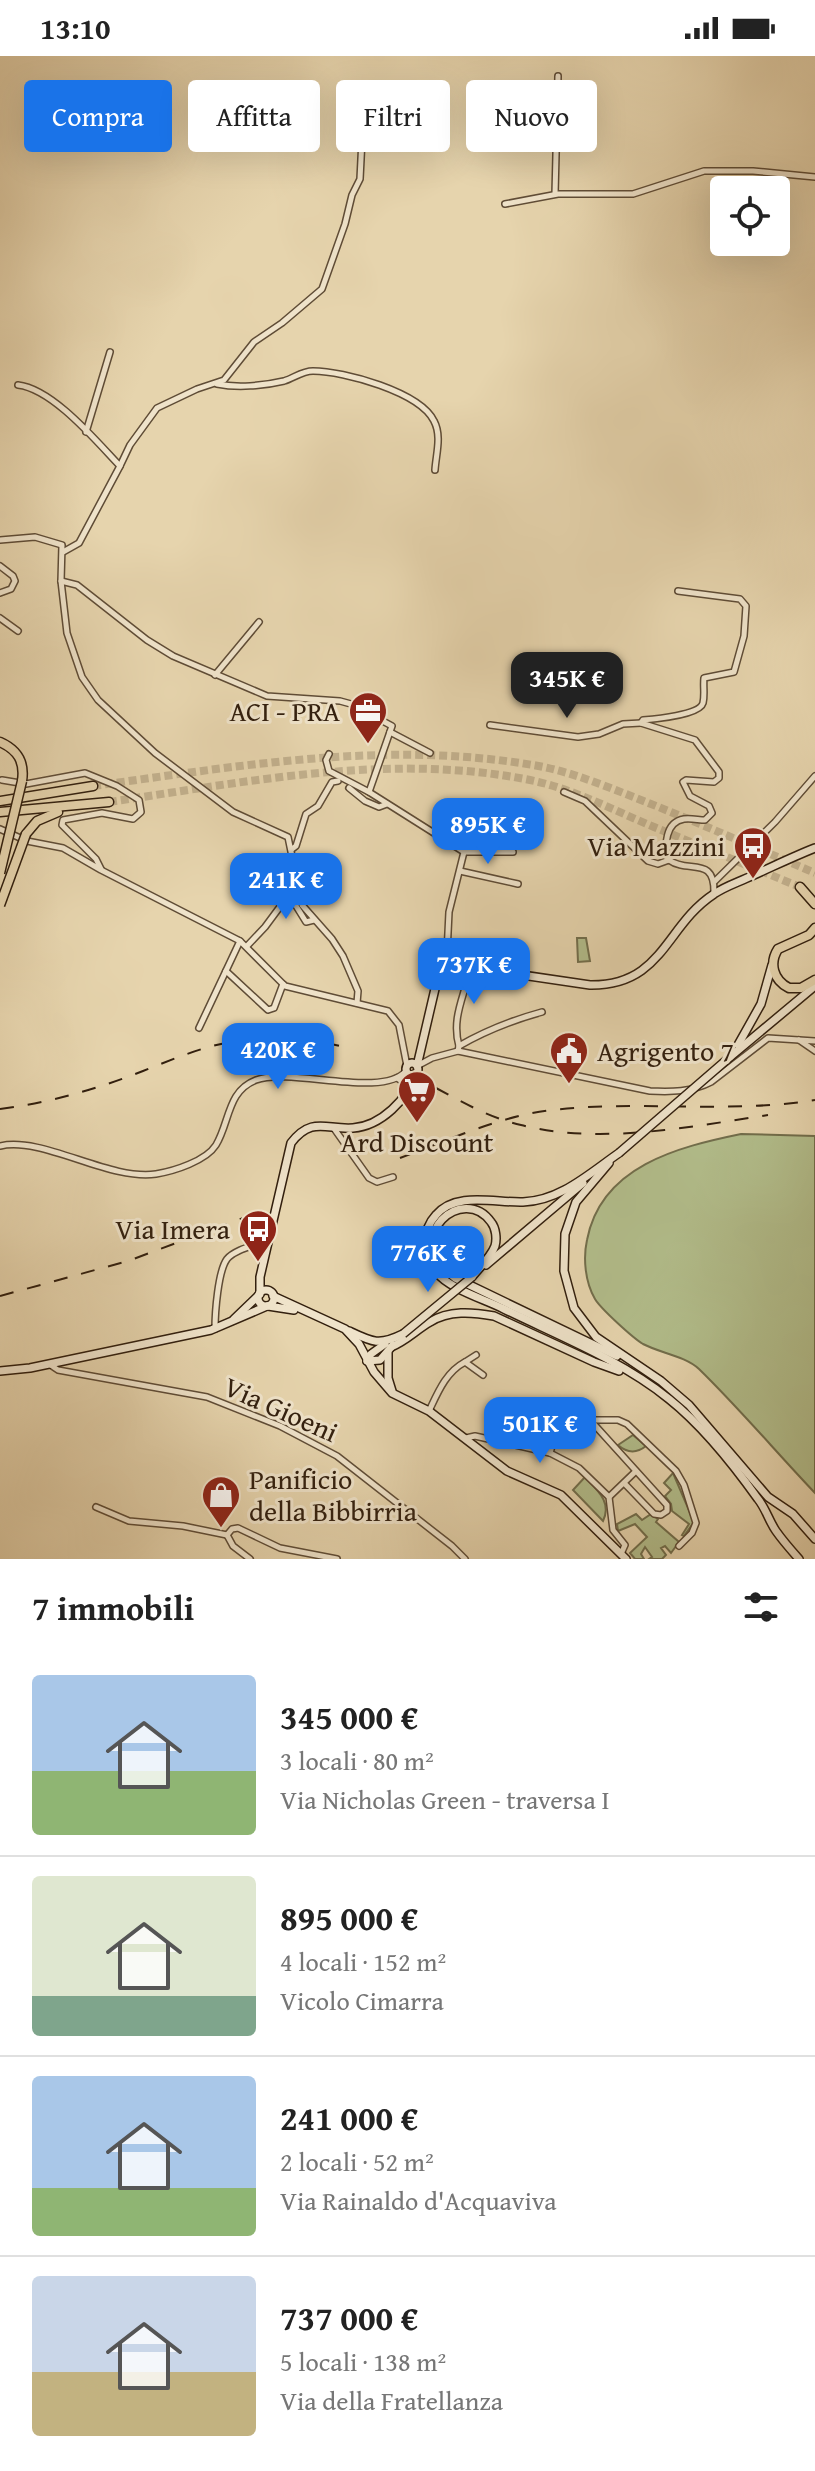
<!DOCTYPE html>
<html lang="it">
<head>
<meta charset="utf-8">
<style>
	body { margin:0; font-family:"Gentium Book Plus",serif; background:#f2f2f2; color:#222; height:100vh; display:flex; flex-direction:column; font-size:30px; white-space:nowrap }
	* { box-sizing:border-box; margin:0 }
	p { font-size:26px; color:#767676 }
	.icon { flex:none; width:44px; height:44px; fill:none; stroke:currentColor; stroke-width:2; stroke-linecap:round; stroke-linejoin:round }
	.map { position:relative; height:1503px; overflow:hidden }
	.drawer { display:flex; flex-direction:column; background:#fff; flex:1 }
	.drawer>* { flex:none }
	.top-card { position:absolute; left:24px; top:24px; width:768px; height:72px; display:flex; gap:16px }
	.fabs { position:absolute; left:710px; top:120px; display:grid; gap:16px }
	.fabs a { display:grid; place-items:center; width:80px; height:80px; border-radius:8px; background:#fff; box-shadow:0 8px 32px #0002; font-size:40px }
	.price { position:absolute; translate:-50% -68px; padding:0 18px; border-radius:16px; background:#1a73e8; color:#fff; font-size:26px; line-height:52px; filter:drop-shadow(0 2px 4px #0008) }
	.price::after { content:''; position:absolute; left:50%; top:48px; width:24px; height:18px; margin-left:-12px; background:inherit; clip-path:polygon(0 0,100% 0,50% 100%) }
	.price.on { background:#222; color:#fff }
	ul { padding:0; list-style:none }
	li { display:flex; align-items:center; gap:24px; height:200px; padding:0 32px }
	li+li { border-top:2px solid #e0e0e0 }
	li span { display:grid; place-items:center; flex:none; width:224px; height:160px; border-radius:8px; color:#555 }
	li>.icon { margin-inline-start:auto }
	span .icon { width:96px; height:96px; fill:#fffc; stroke-width:1 }
	li b { font-size:34px }
	h2 { display:flex; justify-content:space-between; align-items:center; height:96px; padding:0 32px; font-size:34px }
	.pill { padding:0 28px; border-radius:8px; background:#fff; box-shadow:0 8px 32px #0002; font-size:28px; line-height:72px }
	.pill.on { background:#1a73e8; color:#fff }
	.status { display:flex; justify-content:space-between; align-items:center; height:56px; padding:0 40px; background:#fff; direction:ltr }
	.status svg { height:22px; fill:currentColor }
	.map>svg:first-child { display:block }
	.green { fill:#b2bd8b; stroke:#726e4c; stroke-width:2 }
	.lines { fill:none; stroke-linecap:round; stroke-linejoin:round }
	.primary-tunnel { stroke:#c2b08d; stroke-width:8; stroke-dasharray:8 4; stroke-linecap:butt }
	.street-casing { stroke:#5f4c36; stroke-width:8 }
	.secondary-casing { stroke:#321f0e; stroke-width:10 }
	.primary-casing { stroke:#321f0e; stroke-width:11 }
	.street { stroke:#efe3ca; stroke-width:5 }
	.secondary { stroke:#efe3ca; stroke-width:7 }
	.primary { stroke:#e6d4ad; stroke-width:8 }
	.rail { stroke:#321f0e; stroke-width:2; stroke-dasharray:14 14; stroke-linecap:butt }
	.secondary-bridge-casing { stroke:#321f0e; stroke-width:10; stroke-linecap:butt }
	.primary-bridge-casing { stroke:#321f0e; stroke-width:11; stroke-linecap:butt }
	.secondary-bridge { stroke:#efe3ca; stroke-width:7 }
	.primary-bridge { stroke:#e6d4ad; stroke-width:8 }
	.labels { text-anchor:middle; stroke-width:6; stroke-linejoin:round; paint-order:stroke }
	.poi-label { font-size:28px; fill:#321f0e; stroke:#efe3ca; text-anchor:end }
	.street-label { font-size:28px; fill:#321f0e; stroke:#efe3ca }
</style>
</head>
<body>
<div class="status"><b>13:10</b><svg viewBox="0 0 49 12"><path d="M0 12V9h3v3zM5 12V6h3v6zM10 12V3h3v9zM15 12V0h3v12zM26 1h20v11H26zM47 4h2v5h-2z"/></svg></div>
<div class="map">
<svg width="815" height="1503" viewBox="0 0 815 1503">
	<rect width="100%" height="100%" fill="#e6d4ad"/>
	<filter id="stains"><feTurbulence type="fractalNoise" baseFrequency=".0025" numOctaves="4"/><feColorMatrix values="0 0 0 0 .2 0 0 0 0 .09 0 0 0 0 .02 0 0 0 .5 -.17"/></filter>
	<radialGradient id="worn" r=".72"><stop offset=".6" stop-color="#630" stop-opacity="0"/><stop offset="1" stop-color="#630" stop-opacity=".3"/></radialGradient>
	<!-- green -->
	<g class="green">
		<path d="M577 882H586L590 905 578 906Z"/>
		<path d="M741 1078 815 1080V1437C776 1396 739 1352 699 1313 685 1300 660 1297 643 1288 633 1282 601 1253 595 1243 585 1226 583 1202 587 1184 601 1110 678 1091 741 1078Z"/>
		<path d="M633 1379 646 1390C636 1398 627 1397 618 1389Z"/>
		<path d="M673 1417 694 1466 684 1480 682 1479 689 1468 672 1455 671 1448 665 1440 671 1434 664 1427Z"/>
		<path d="M585 1421C598 1435 612 1446 603 1465L573 1434Z"/>
		<path d="M636 1458 642 1464 651 1458 658 1463 656 1466 679 1486 671 1497 665 1490 661 1492 666 1499 662 1503H649L652 1501 645 1491 641 1498 644 1503H635L630 1497 647 1481 635 1468 618 1475 617 1468Z"/>
	</g>
	<g class="lines">
		<!-- primary-tunnel -->
		<g class="primary-tunnel">
			<path d="M93 730C240 710 385 684 533 709 569 715 603 729 636 742 697 766 756 792 815 817"/>
			<path d="M109 746C247 726 390 696 530 724 574 733 613 754 654 771 703 791 751 811 800 831"/>
		</g>
		<!-- street casing -->
		<g class="street-casing">
			<g id="street">
				<path d="M555 138 558 20"/>
				<path d="M505 148 558 138H633L704 115H753L815 121"/>
				<path d="M217 328C237 332 263 330 284 325 294 322 302 315 313 315 344 315 420 336 434 365 442 380 436 398 435 414"/>
				<path d="M18 329C53 333 96 385 120 410L79 487 63 496"/>
				<path d="M86 376 110 296"/>
				<path d="M120 410 130 389 157 352 197 333 224 324 254 286 282 267 322 233 345 168 352 139 360 123 362 83 376 45"/>
				<path d="M0 484 35 481 62 489 61 525 67 577 82 621 98 644 155 697 233 756 288 781 302 849 332 883 343 900 358 935 357 947"/>
				<path d="M0 510 13 520 15 525 11 533 0 537"/>
				<path d="M61 525 77 529 147 584 173 600 267 640 340 645 351 648 392 670 369 736"/>
				<path d="M0 562 18 575"/>
				<path d="M215 619 259 566"/>
				<path d="M490 669 578 681 599 678 623 668 641 667"/>
				<path d="M390 676 430 697"/>
				<path d="M329 698 326 704 329 715 369 736 464 796 449 856 447 897 438 919"/>
				<path d="M2 724 26 728 85 717 117 730 139 744 141 756 133 763 102 757 63 764 62 769 96 803 101 813"/>
				<path d="M349 732 365 745 379 751 387 748"/>
				<path d="M564 736 585 745 648 805 658 808 669 804"/>
				<path d="M0 773 27 785 63 792 101 814 240 885 285 930 388 955 399 969 407 1010"/>
				<path d="M292 793 296 790 306 758 318 750 332 726 338 725"/>
				<path d="M464 796H513"/>
				<path d="M669 804C664 790 665 766 684 763 691 762 699 764 705 764L712 757 709 750 690 740 683 726 686 724 714 726 719 722V716L695 684 641 667 643 664C655 663 700 659 703 647 705 639 703 630 704 622L734 616 744 580 746 550 740 543 678 535"/>
				<path d="M669 804C688 818 715 799 714 837"/>
				<path d="M460 815 518 828"/>
				<path d="M714 826 775 766 815 720"/>
				<path d="M247 890 265 871 285 844 293 845 306 866 314 864"/>
				<path d="M226 915 268 954 274 952 283 928"/>
				<path d="M199 972 240 885"/>
				<path d="M799 984 815 995"/>
				<path d="M459 990C451 961 465 940 470 912"/>
				<path d="M458 995 459 990C485 975 513 964 542 956"/>
				<path d="M417 1010 432 1002 458 995 650 1035C671 1036 692 1036 711 1026L768 982 815 985"/>
				<path d="M397 1022 403 1026 405 1036"/>
				<path d="M333 1071 369 1122 377 1126 393 1121"/>
				<path d="M0 1090C43 1080 109 1125 156 1118 174 1115 206 1105 216 1089 230 1066 227 1035 256 1024 291 1011 382 1043 406 1015"/>
				<path d="M215 1273C215 1257 218 1215 227 1203 235 1193 257 1189 268 1184"/>
				<path d="M465 1306 476 1299"/>
				<path d="M49 1308 58 1314 207 1341 280 1370 337 1400 452 1490 465 1503"/>
				<path d="M429 1355C438 1336 446 1316 465 1306L483 1319"/>
				<path d="M591 1365 667 1449V1455L661 1459 654 1458 624 1427"/>
				<path d="M466 1382 475 1380 550 1397 579 1412 609 1441 613 1474 625 1489 621 1498"/>
				<path d="M550 1397 557 1372 565 1364H618L627 1368 676 1415 684 1429 696 1467 692 1477 679 1490"/>
				<path d="M609 1441 636 1415"/>
				<path d="M96 1451 129 1465 183 1470 227 1479"/>
				<path d="M227 1479 232 1473 238 1472 280 1492 337 1503"/>
				<path d="M227 1479 233 1490 250 1503"/>
			</g>
		</g>
		<!-- secondary casing -->
		<g class="secondary-casing">
			<g id="secondary">
				<path d="M738 989 761 948 772 909"/>
				<path d="M730 1001 815 930"/>
				<circle cx="412" cy="1013" r="6"/>
				<path d="M417 1010 438 920 461 910 590 929C663 930 665 870 714 838 724 831 736 827 747 822 770 812 792 801 815 792"/>
				<path d="M619 1097C590 1117 560 1145 523 1146 495 1147 456 1135 436 1159 422 1174 422 1199 435 1215 451 1234 482 1242 504 1253 559 1280 621 1304 669 1343 703 1370 733 1408 758 1443 766 1453 769 1465 776 1475 783 1485 791 1494 799 1503"/>
				<path d="M609 1107 576 1146 565 1178 564 1215 574 1252 596 1281 661 1325 689 1349 768 1441 793 1458 815 1483"/>
				<path d="M486 1209 583 1127"/>
				<path d="M472 1221C479 1212 491 1201 495 1190 497 1183 496 1172 491 1166 464 1127 399 1180 455 1222L617 1300"/>
				<circle cx="266" cy="1242" r="8"/>
				<path d="M260 1238V1221L291 1087C312 1060 326 1074 353 1072 381 1070 408 1043 416 1017"/>
				<path d="M273 1240 345 1273 359 1288 374 1316 392 1337 429 1355 507 1415 561 1439 626 1503"/>
				<path d="M268 1250 294 1254"/>
				<path d="M234 1263 259 1239"/>
				<path d="M349 1275C372 1286 379 1290 403 1278"/>
				<path d="M391 1291C406 1285 416 1274 430 1266 449 1254 472 1256 494 1260L594 1306 619 1315"/>
				<path d="M388 1296V1322L392 1335"/>
				<path d="M367 1305 380 1304 393 1289"/>
				<path d="M367 1305 371 1298 385 1288"/>
				<path d="M0 1315 30 1312 211 1274 267 1250"/>
			</g>
		</g>
		<!-- primary casing -->
		<g class="primary-casing">
			<g id="primary">
				<path d="M0 686C18 694 25 706 22 725"/>
				<path d="M0 745 93 730"/>
				<path d="M0 756 109 746"/>
				<path d="M26 778 37 765 58 756"/>
				<path d="M800 831 815 848"/>
				<path d="M815 872 809 879 778 893C769 907 773 924 789 932H801L815 924"/>
			</g>
		</g>
		<!-- street -->
		<use href="#street" class="street"/>
		<!-- secondary -->
		<use href="#secondary" class="secondary"/>
		<!-- primary -->
		<use href="#primary" class="primary"/>
		<!-- rail -->
		<g class="rail">
			<path d="M436 1032C464 1047 490 1062 521 1069 599 1089 689 1071 768 1059"/>
			<path d="M0 1053C49 1047 97 1033 143 1015 176 1002 208 988 244 984 279 979 314 983 348 992"/>
			<path d="M400 1102C449 1084 500 1060 552 1054 639 1044 728 1058 815 1044"/>
			<path d="M0 1240 128 1205 262 1155"/>
		</g>
		<!-- secondary-bridge casing -->
		<g class="secondary-bridge-casing">
			<g id="secondary-bridge">
				<path d="M619 1097 730 1001"/>
				<path d="M403 1278 472 1221"/>
			</g>
		</g>
		<!-- primary-bridge casing -->
		<g class="primary-bridge-casing">
			<g id="primary-bridge">
				<path d="M0 817 22 725"/>
				<path d="M0 849 26 778"/>
			</g>
		</g>
		<!-- secondary-bridge -->
		<use href="#secondary-bridge" class="secondary-bridge"/>
		<!-- primary-bridge -->
		<use href="#primary-bridge" class="primary-bridge"/>
	</g>
	<!-- icons -->
	<defs>
		<g id="office-pin" transform="scale(2)"><path d="M0 17L-7.5 6A9.5 9.5 0 1 1 7.5 6Z" fill="#8f2418" stroke="#efe3ca"/><path d="M-6-3h4V-5.5h4V-3h4V5H-6ZM-1-4.5V-3h2v-1.5ZM-6 0V1H6V0Z" fill="#fff"/></g>
		<g id="bus-pin" transform="scale(2)"><path d="M0 17L-7.5 6A9.5 9.5 0 1 1 7.5 6Z" fill="#8f2418" stroke="#efe3ca"/><path d="M-5-6H5V4H4V6H2V4H-2V6H-4V4H-5ZM-3.5-4V0h7V-4ZM-3.5 1.2v1.5H-2V1.2ZM2 1.2v1.5H3.5V1.2Z" fill="#fff"/></g>
		<g id="civic-pin" transform="scale(2)"><path d="M0 17L-7.5 6A9.5 9.5 0 1 1 7.5 6Z" fill="#8f2418" stroke="#efe3ca"/><path d="M-.6-6.5H3V-4.5H.6V-3L4-1V1h2V6H-6V1h2V-1L-.6-3ZM-1.2 2.5V6h2.4V2.5Z" fill="#fff"/></g>
		<g id="supermarket-pin" transform="scale(2)"><path d="M0 17L-7.5 6A9.5 9.5 0 1 1 7.5 6Z" fill="#8f2418" stroke="#efe3ca"/><path d="M-6-5.5h2.5l.6 2H6L4.5 2H-2.5L-4.4-4H-6ZM-1.5 3.2a1.3 1.3 0 1 0 .1 0ZM3 3.2a1.3 1.3 0 1 0 .1 0Z" fill="#fff"/></g>
		<g id="shop-pin" transform="scale(2)"><path d="M0 17L-7.5 6A9.5 9.5 0 1 1 7.5 6Z" fill="#8f2418" stroke="#efe3ca"/><path d="M-5-2.5h2.3a2.7 3.5 0 0 1 5.4 0H5L5.5 6h-11ZM-1.5-2.5h3a1.5 2.3 0 0 0-3 0Z" fill="#fff"/></g>
	</defs>
	<g fill-rule="evenodd">
		<use href="#office-pin" x="368" y="655"/>
		<use href="#bus-pin" x="753" y="790"/>
		<use href="#civic-pin" x="569" y="995"/>
		<use href="#supermarket-pin" x="417" y="1034"/>
		<use href="#bus-pin" x="258" y="1173"/>
		<use href="#shop-pin" x="221" y="1439"/>
	</g>
	<g class="labels">
		<!-- poi labels -->
		<g class="poi-label">
			<text x="340" y="665">ACI - PRA</text>
			<text x="725" y="800">Via Mazzini</text>
			<text x="597" y="1005" text-anchor="start">Agrigento 7</text>
			<text x="417" y="1096" text-anchor="middle">Ard Discount</text>
			<text x="230" y="1183">Via Imera</text>
			<text x="249" y="1433" text-anchor="start">Panificio<tspan x="249" dy="32">della Bibbirria</tspan></text>
		</g>
		<!-- street labels -->
		<g class="street-label">
			<text transform="translate(281 1353) rotate(24)" y="10">Via Gioeni</text>
		</g>
	</g>
	<rect width="100%" height="100%" filter="url(#stains)"/>
	<rect width="100%" height="100%" fill="url(#worn)"/>
</svg>
<div class="fabs">
<a><svg class="icon" aria-label="locate" viewBox="0 0 24 24"><circle cx="12" cy="12" r="6"/><path d="M12 2v4M12 18v4M2 12h4M18 12h4"/></svg></a>
</div>
<b class="price on" style="left:567px;top:664px">345K €</b>
<b class="price" style="left:488px;top:810px">895K €</b>
<b class="price" style="left:286px;top:865px">241K €</b>
<b class="price" style="left:474px;top:950px">737K €</b>
<b class="price" style="left:278px;top:1035px">420K €</b>
<b class="price" style="left:428px;top:1238px">776K €</b>
<b class="price" style="left:540px;top:1409px">501K €</b>
<div class="top-card">
<a class="pill on">Compra</a>
<a class="pill">Affitta</a>
<a class="pill">Filtri</a>
<a class="pill">Nuovo</a>
</div>
</div>
<section class="drawer">
<h2>7 immobili<svg class="icon" aria-label="filters" viewBox="0 0 24 24"><path d="M4 7h16M4 17h16"/><circle cx="9" cy="7" r="2"/><circle cx="15" cy="17" r="2"/></svg></h2>
<ul>
<li><span style="background:linear-gradient(#a9c7e8 60%,#8fb573 0)"><svg class="icon" aria-label="home" viewBox="0 0 24 24"><path d="M3 11l9-7 9 7M6 9v11h12V9"/></svg></span><div><b>345 000 €</b><p>3 locali · 80 m²</p><p>Via Nicholas Green - traversa I</p></div></li>
<li><span style="background:linear-gradient(#dfe7d0 75%,#7fa58c 0)"><svg class="icon" aria-label="home" viewBox="0 0 24 24"><path d="M3 11l9-7 9 7M6 9v11h12V9"/></svg></span><div><b>895 000 €</b><p>4 locali · 152 m²</p><p>Vicolo Cimarra</p></div></li>
<li><span style="background:linear-gradient(#a9c7e8 70%,#8fb573 0)"><svg class="icon" aria-label="home" viewBox="0 0 24 24"><path d="M3 11l9-7 9 7M6 9v11h12V9"/></svg></span><div><b>241 000 €</b><p>2 locali · 52 m²</p><p>Via Rainaldo d'Acquaviva</p></div></li>
<li><span style="background:linear-gradient(#c9d6e8 60%,#c2b280 0)"><svg class="icon" aria-label="home" viewBox="0 0 24 24"><path d="M3 11l9-7 9 7M6 9v11h12V9"/></svg></span><div><b>737 000 €</b><p>5 locali · 138 m²</p><p>Via della Fratellanza</p></div></li>
</ul>
</section>
</body>
</html>
